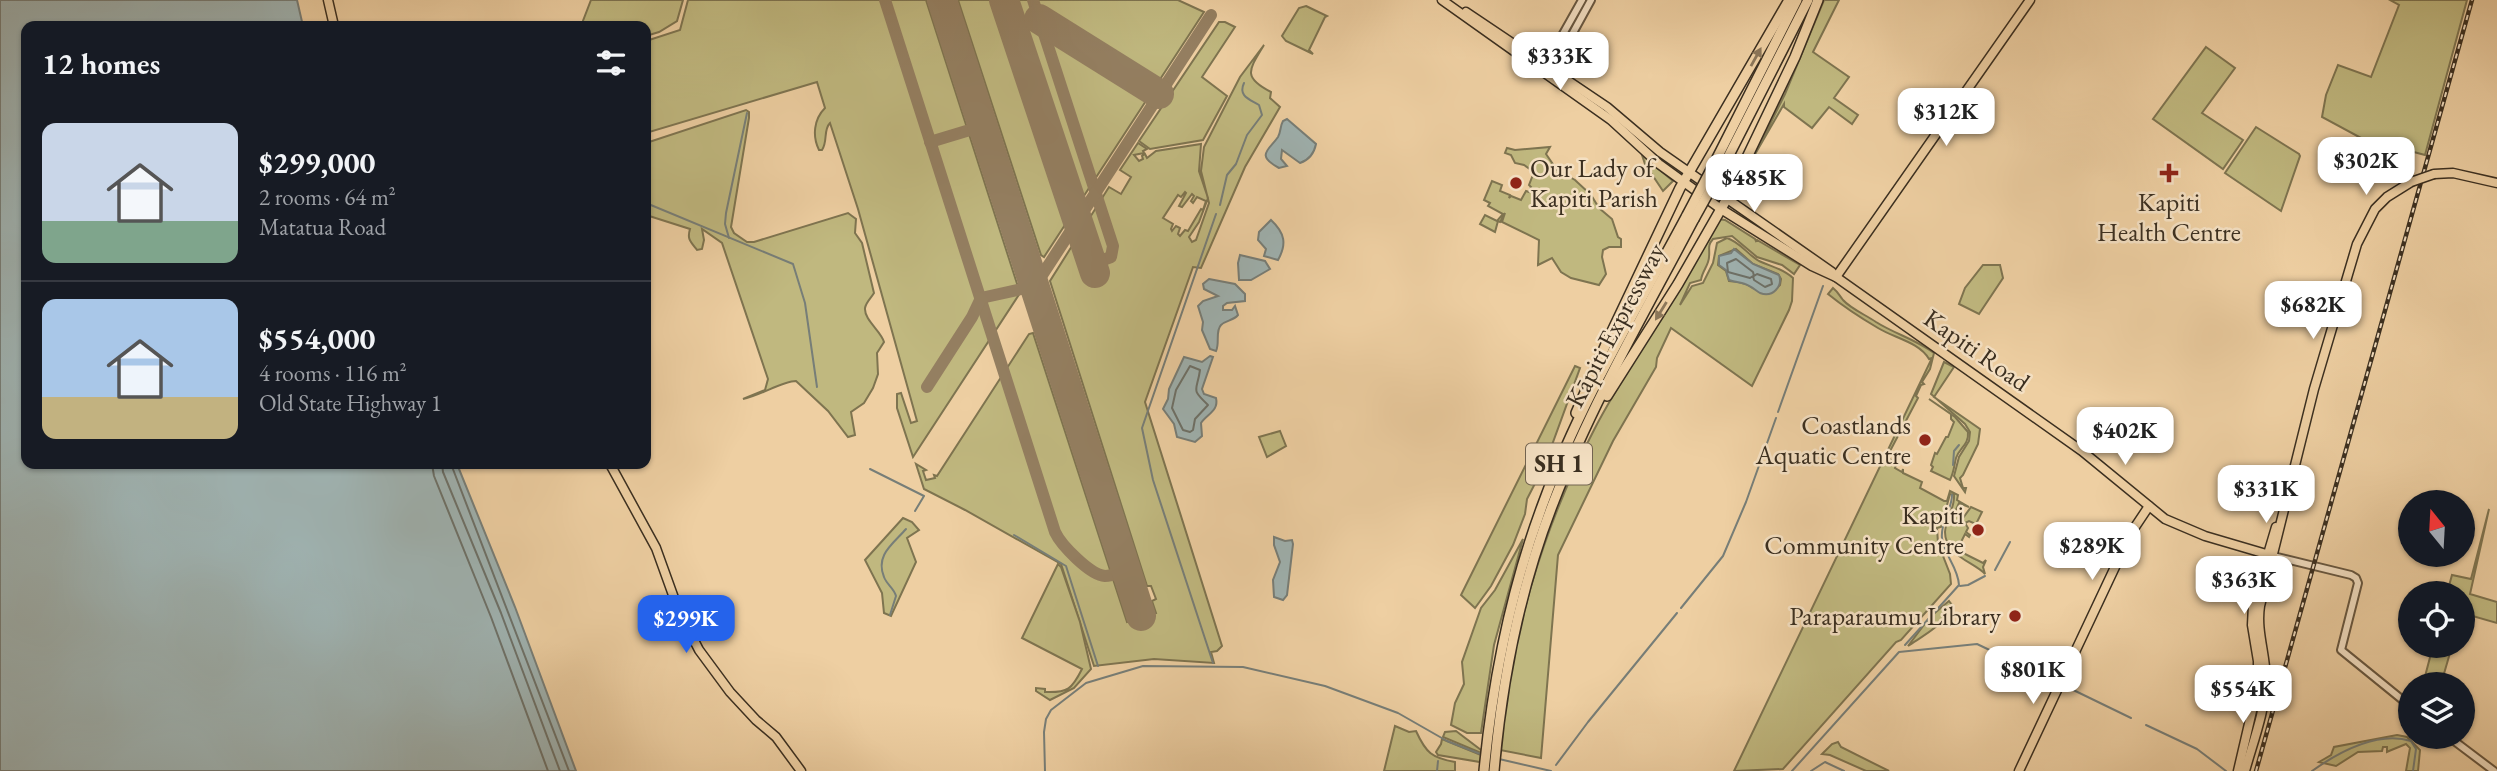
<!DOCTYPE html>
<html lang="en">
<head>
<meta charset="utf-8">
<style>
	body { margin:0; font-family:"EB Garamond",serif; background:#20242c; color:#f1f3f6; height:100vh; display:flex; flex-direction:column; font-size:26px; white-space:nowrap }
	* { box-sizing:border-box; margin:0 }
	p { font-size:23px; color:#9ea1a6 }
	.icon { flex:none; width:38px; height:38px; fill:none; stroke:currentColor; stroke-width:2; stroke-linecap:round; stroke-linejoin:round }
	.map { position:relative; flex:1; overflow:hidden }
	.sheet { position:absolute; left:21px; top:21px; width:630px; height:448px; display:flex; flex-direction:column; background:#171b24; border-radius:14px; box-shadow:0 2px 5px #0004 }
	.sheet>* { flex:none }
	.needle { width:46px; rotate:342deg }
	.tools { position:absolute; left:2398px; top:490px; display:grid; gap:14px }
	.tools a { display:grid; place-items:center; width:77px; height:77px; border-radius:50%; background:#171b24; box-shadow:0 2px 5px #0004; font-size:35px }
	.price { position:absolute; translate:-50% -60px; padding:0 16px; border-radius:14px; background:#fff; color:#222; font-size:23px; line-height:46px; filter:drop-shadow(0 2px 4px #0008) }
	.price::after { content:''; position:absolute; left:50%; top:42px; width:21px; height:16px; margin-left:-10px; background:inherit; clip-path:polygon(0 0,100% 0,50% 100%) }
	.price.current { background:#2563eb; color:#fff }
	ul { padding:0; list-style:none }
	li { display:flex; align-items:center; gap:21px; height:175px; padding:0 21px }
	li+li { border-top:2px solid #363941 }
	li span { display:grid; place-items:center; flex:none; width:196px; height:140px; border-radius:14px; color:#555 }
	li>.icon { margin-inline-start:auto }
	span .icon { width:84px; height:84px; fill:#fffc; stroke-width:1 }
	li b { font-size:30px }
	h2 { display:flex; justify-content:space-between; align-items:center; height:84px; padding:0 21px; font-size:30px }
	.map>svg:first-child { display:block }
	.green { fill:#c0b87f; stroke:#7e7450; stroke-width:2; fill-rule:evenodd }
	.water { fill:#9fb3b2; stroke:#777e78; stroke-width:2 }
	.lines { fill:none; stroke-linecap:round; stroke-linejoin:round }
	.shore { stroke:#6d7169; stroke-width:2 }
	.stream { stroke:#777e78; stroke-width:2 }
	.taxiway { stroke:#947f61; stroke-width:12 }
	.runway { stroke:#947f61; stroke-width:30 }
	.minor-casing { stroke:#685740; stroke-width:10 }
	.major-casing { stroke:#3b2f20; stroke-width:11 }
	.highway-casing { stroke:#3b2f20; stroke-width:12 }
	.minor { stroke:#f4e0c3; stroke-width:6 }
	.major { stroke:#eecfa2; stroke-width:8 }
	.highway { stroke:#eecfa2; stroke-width:9 }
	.rail-casing { stroke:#3b2f20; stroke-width:4.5 }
	.rail { stroke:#f4e0c3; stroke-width:2; stroke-dasharray:5; stroke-linecap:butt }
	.major-bridge-casing { stroke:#3b2f20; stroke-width:11; stroke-linecap:butt }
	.highway-bridge-casing { stroke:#3b2f20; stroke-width:12; stroke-linecap:butt }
	.major-bridge { stroke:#eecfa2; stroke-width:8 }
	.highway-bridge { stroke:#eecfa2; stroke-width:9 }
	.oneway { fill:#8c775a }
	.poi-dot { fill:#8f2418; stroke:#f4e0c3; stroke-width:2.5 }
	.labels { text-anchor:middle; stroke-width:5; stroke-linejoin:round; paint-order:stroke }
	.shield { fill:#f4e0c3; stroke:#726451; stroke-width:2 }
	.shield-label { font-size:24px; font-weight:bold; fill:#3b2f20 }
	.poi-label { font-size:26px; fill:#3b2f20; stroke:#f4e0c3; text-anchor:end }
	.street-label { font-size:26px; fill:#3b2f20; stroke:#f4e0c3 }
</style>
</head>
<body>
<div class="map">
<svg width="2497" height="771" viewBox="0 0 2497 771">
	<rect width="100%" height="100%" fill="#eecfa2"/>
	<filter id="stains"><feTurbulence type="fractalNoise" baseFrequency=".00286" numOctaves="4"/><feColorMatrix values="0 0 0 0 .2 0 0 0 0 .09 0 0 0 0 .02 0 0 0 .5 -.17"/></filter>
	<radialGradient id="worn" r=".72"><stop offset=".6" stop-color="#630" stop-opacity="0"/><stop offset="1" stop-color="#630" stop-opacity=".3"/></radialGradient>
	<!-- green -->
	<g class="green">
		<path d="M591 0H683L677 21 659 32 646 36V26H581Z"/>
		<path d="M688 0H926L1020 293 913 457 897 408V394L901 393 911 423 917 421 858 209 830 123C823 130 828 141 822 150H819C812 136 814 119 825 108L817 82 646 133V41L680 30Z"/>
		<path d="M958 0H1178L1204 12 1044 257 1041 255Z"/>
		<path d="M1824 0H1839L1813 52 1849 77 1834 98 1858 115 1852 124 1829 107 1812 128 1784 107V104L1754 156 1785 94Z"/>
		<path d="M2390 0H2467L2425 155 2361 138 2322 117 2326 95 2338 65 2371 77 2399 5Z"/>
		<path d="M1306 6 1327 16 1325 17 1309 50 1313 54 1286 41 1282 36 1299 8Z"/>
		<path d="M1219 22H1225L1235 27 1202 77 1227 96 1203 140 1150 149 1139 141Z"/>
		<path d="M1264 45C1249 70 1242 77 1271 92L1270 98 1280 107 1245 167 1201 268 1193 267 1145 402 1222 646 1217 651 1211 652 1214 663 1154 659 1094 666 1061 564 965 510 924 489 916 464 926 470 923 471 926 480 935 478 934 475 937 476 1029 334 1033 333 1127 622 1156 613 1152 601 1156 599 1151 586H1147L1050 281 1109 187 1121 194 1131 177 1120 170 1138 143 1147 149 1143 151 1144 153 1134 155 1139 161 1143 159 1142 156 1145 154 1147 158 1156 151 1201 144 1199 171 1208 198 1199 222 1189 237 1192 242 1196 240 1209 203 1201 171 1204 147 1240 77ZM1185 192 1186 193 1179 206 1182 207 1192 194 1194 196 1191 201 1193 203 1197 197 1206 201 1203 210 1201 209 1188 231 1185 230 1180 236 1178 234 1180 228 1176 226 1172 231 1171 229 1173 224 1163 218 1178 195 1181 197Z"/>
		<path d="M2206 47 2235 68 2202 113 2243 140 2223 169 2153 119Z"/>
		<path d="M746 110 749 112V118L731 227 734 233 747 242H754L848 213 856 219 855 233 862 243 874 293C871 298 866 302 865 308 864 320 881 331 884 342L877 353 878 374 873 388 864 403 851 412 855 435 848 437 828 411 796 381C782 381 760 396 743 399L765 390 768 379 722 243 702 229 704 240 702 249 697 250C690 241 687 239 690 229L646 215V143Z"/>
		<path d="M2256 127 2299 154 2300 156 2281 211 2225 173Z"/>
		<path d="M1550 147 1546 154 1557 170 1575 180 1591 195 1599 208 1612 219 1618 237 1621 239V247H1609L1603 250 1602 257 1606 274 1599 285 1571 278 1561 272 1552 258 1538 265 1539 240 1502 222 1505 213 1500 222 1498 221 1495 232 1480 224 1485 215 1497 221 1503 214 1488 206 1490 203 1484 200 1492 181 1502 185 1500 191 1510 195 1509 198 1511 196 1521 200 1526 191 1529 192 1531 187 1529 185 1534 172 1524 165 1515 163 1511 155 1505 153 1507 148 1515 150Z"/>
		<path d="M1642 155 1673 181 1663 191 1645 164Z"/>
		<path d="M1718 219 1725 220 1755 239 1756 241 1757 240 1800 265 1794 274 1782 265 1757 257 1732 236 1713 239C1707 246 1710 248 1709 257 1709 265 1702 271 1701 280L1690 283 1680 305 1692 286 1703 283 1713 263 1717 243 1727 238C1740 242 1747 254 1759 261 1772 267 1782 268 1793 278L1792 301 1789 310 1752 386 1671 328 1657 358 1656 367 1613 441 1558 555 1541 758 1500 750C1510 639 1542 529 1594 430 1619 381 1651 337 1679 289 1693 266 1705 243 1718 219ZM1736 249 1753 264 1778 274 1781 279 1780 285C1764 299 1764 293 1748 285 1742 282 1736 282 1729 281L1726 271 1718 265 1719 256Z"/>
		<path d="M1983 265H2000L2003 278 1979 314 1959 304 1965 288Z"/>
		<path d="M1833 288C1838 292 1839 295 1843 300 1851 309 1866 315 1876 322 1895 334 1917 340 1934 353L1930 369 1922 382 1924 384 1921 385 1916 396 1918 398 1889 453V458L1896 465 1895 468 1902 472 1903 469V473L1922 482 1920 488 1944 501H1947L1950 491 1958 495 1957 500 1969 507 1959 503 1954 514 1963 518 1971 507 1982 512 1977 522 1978 525 1969 521 1965 523 1968 528 1966 532 1970 535 1969 537 1965 534 1957 550 1983 563 1986 560 1983 567 1985 574C1974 562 1945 556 1945 532 1946 518 1955 508 1954 495L1950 494 1941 527 1937 528 1938 543 1950 574 1951 584 1901 640 1896 642 1783 769 1734 771 1932 358 1929 359C1919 342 1894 338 1878 328 1861 318 1844 307 1828 294Z"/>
		<path d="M1944 362 1954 367 1934 397 1980 429 1978 444 1963 475 1960 478 1963 488H1966L1965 492 1954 476 1959 457 1969 441 1970 432 1965 424 1931 394Z"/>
		<path d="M1575 366 1580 368 1545 464 1527 499 1525 514 1513 545 1491 586 1475 608 1461 595Z"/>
		<path d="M1929 399 1955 417 1968 432C1969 445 1960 447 1956 458 1954 466 1954 472 1950 480L1931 471 1933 467 1931 465 1935 453 1937 454 1946 437H1948L1954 422 1951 419V414Z"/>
		<path d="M1280 431 1286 446 1267 457 1259 437Z"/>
		<path d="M2489 509 2470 594 2497 602V623L2462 613V593H2447L2452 575 2471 579Z"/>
		<path d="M903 518 912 522 919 530 907 538 916 562 891 616 884 613 882 593 865 560Z"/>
		<path d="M1523 539 1494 645 1481 733H1467L1451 725 1455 703 1464 684 1462 662 1481 608 1495 590Z"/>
		<path d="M1058 564 1061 567 1080 622 1091 669 1074 688 1050 700 1036 691V688L1045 689V692C1068 693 1072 689 1082 669L1022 638Z"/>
		<path d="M1949 601 1952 605C1945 625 1924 635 1908 646L1930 617Z"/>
		<path d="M2433 646H2452L2441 684H2423Z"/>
		<path d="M1395 726 1409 732 1416 731C1426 753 1432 758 1455 762V771H1384Z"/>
		<path d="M1456 731 1481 750V753L1443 737 1445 732Z"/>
		<path d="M2397 735 2407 737 2420 750 2418 771H2406L2410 748 2406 744 2389 751 2387 752V747H2383L2382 751 2358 752 2336 766 2319 762 2331 755 2334 747Z"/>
		<path d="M1442 739 1481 755 1480 762 1438 755 1436 752 1441 744Z"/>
		<path d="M1838 742 1841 747 1889 771H1866L1830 755 1822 754 1832 744Z"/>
	</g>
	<!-- water -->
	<g class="water">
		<path d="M0 0H297L303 26H26V464H457L515 607 576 771H0Z"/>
		<path d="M1287 119 1316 144C1314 154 1309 160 1300 163L1282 150 1281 159 1287 166 1279 168C1255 155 1269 150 1278 137 1281 132 1280 126 1283 121Z"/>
		<path d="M1271 220C1285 233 1287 244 1278 260L1264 256 1266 249 1258 240 1259 232Z"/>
		<path d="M1734 249 1753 264 1779 275C1783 286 1773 298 1760 293 1755 290 1751 286 1745 284 1740 282 1734 282 1729 280L1726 270 1719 265V256L1731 253Z"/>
		<path d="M1240 255 1265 261 1270 269 1251 280H1239L1238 263Z"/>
		<path d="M1209 279 1235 284 1245 294V301L1227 303 1223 306V310H1232L1235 306 1238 315C1233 321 1226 320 1221 325 1215 331 1220 343 1216 351L1210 349 1202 330 1203 322 1198 306 1203 301 1218 296 1204 289 1203 284Z"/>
		<path d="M1210 356 1213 357 1202 389 1204 394 1216 398C1219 411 1207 414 1201 423L1202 436 1195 442 1177 437 1174 424 1163 409 1168 399 1169 389 1184 357 1202 362Z"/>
		<path d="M1274 537 1285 541 1292 540 1293 544 1287 595 1283 600 1274 597 1273 580 1280 562 1274 545Z"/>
	</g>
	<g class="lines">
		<!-- shore -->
		<g class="shore">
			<path d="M1736 259 1753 272 1754 276 1757 274 1771 279 1772 284 1765 287 1754 280 1753 276 1750 278 1728 272 1727 263Z"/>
			<path d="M1190 366 1200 370C1197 392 1190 388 1208 405L1195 419 1193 430 1190 432 1183 430 1172 408 1176 390Z"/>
			<path d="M432 464 434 476 491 617 548 771"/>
			<path d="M442 464 443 472 501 613 560 771"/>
			<path d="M451 464 569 771"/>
		</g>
		<!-- stream -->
		<g class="stream">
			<path d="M646 203 793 264 805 303 817 387"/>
			<path d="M1220 205 1227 175 1236 164 1247 135 1262 115 1259 105C1249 99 1238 96 1244 83"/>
			<path d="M729 238 725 224 726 213 747 113"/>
			<path d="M1778 412 1823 286"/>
			<path d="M1953 465 1954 451 1959 445"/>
			<path d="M870 469 924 496 915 511"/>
			<path d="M1014 535 1066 566 1098 666"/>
			<path d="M1995 570 2010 542"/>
			<path d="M1960 586 1968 585 1985 576"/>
			<path d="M1681 608 1723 556 1746 502 1776 418"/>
			<path d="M890 615 896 596C894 588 887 585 884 577 875 555 893 544 906 529"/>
			<path d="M1905 645 1959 585C1958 567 1944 555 1942 538 1940 523 1952 510 1952 495"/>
			<path d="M1213 663 1153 480 1142 428 1216 214"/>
			<path d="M2063 685 2131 718"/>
			<path d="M2146 725 2197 749 2226 771"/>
			<path d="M1499 759 1551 771"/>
			<path d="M1556 765 1588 722 1677 613"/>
			<path d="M1045 771 1044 732 1046 719 1051 710 1086 683 1143 666 1243 667 1325 686 1398 713 1447 741 1483 755"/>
			<path d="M1437 771 1438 761"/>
			<path d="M1792 771 1899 652 1977 644 2057 682"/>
			<path d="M1811 771 1825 762 1844 771"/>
			<path d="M2312 771C2339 752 2378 731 2411 741L2416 749 2413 771"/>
		</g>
		<!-- taxiway -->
		<g class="taxiway">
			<path d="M885 0 1055 532C1061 545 1090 575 1105 576 1112 576 1120 572 1126 570"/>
			<path d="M1033 0 1113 246 1111 257 1092 264"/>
			<path d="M930 142 983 126"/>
			<path d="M927 387 972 317 981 298 1035 286 1211 15"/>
		</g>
		<!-- runway -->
		<g class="runway">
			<path d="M942 0 1141 616"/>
			<path d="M1004 0 1095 273"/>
			<path d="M1039 19 1159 94"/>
		</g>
		<!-- minor casing -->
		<g class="minor-casing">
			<g id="minor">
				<path d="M1546 68V64L1582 0"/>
				<path d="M1549 70 1557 62 1591 0"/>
				<path d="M2273 556 2351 575 2356 578 2358 583 2341 650 2410 706"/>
				<path d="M2449 737 2494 771"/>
			</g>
		</g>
		<!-- major casing -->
		<g class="major-casing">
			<g id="major">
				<path d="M328 0 334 26"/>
				<path d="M1442 0 1611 120 1659 164 1721 209 1812 266 1836 277 2082 451 2165 519 2205 536 2273 556"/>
				<path d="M1466 12 1607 107 1660 152 1832 272"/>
				<path d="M2434 174 2453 173 2497 183"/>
				<path d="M1836 277 2030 0"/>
				<path d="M610 464 656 548 678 609 699 650 730 692 756 720 776 737 801 771"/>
				<path d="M2019 771 2131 533 2149 506"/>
				<path d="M2238 771 2258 685V661L2252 625 2253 605 2276 527"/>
				<path d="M2245 771C2253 742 2265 712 2266 681 2266 655 2256 631 2260 606L2314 389 2357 244 2375 209 2387 197 2411 182"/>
			</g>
		</g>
		<!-- highway casing -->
		<g class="highway-casing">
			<g id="highway">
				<path d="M1716 160 1797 0"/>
				<path d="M1725 163 1808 0"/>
				<path d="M1607 396 1678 284 1729 195 1795 57 1818 0"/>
				<path d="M1576 413 1606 344 1680 188 1789 0"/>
				<path d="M1484 771C1493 679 1511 588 1544 501 1580 402 1637 309 1687 215"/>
				<path d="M1494 771C1502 679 1520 587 1554 501 1592 403 1645 312 1694 219"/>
			</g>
		</g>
		<!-- minor -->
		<use href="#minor" class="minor"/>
		<!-- major -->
		<use href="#major" class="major"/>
		<!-- highway -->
		<use href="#highway" class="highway"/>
		<!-- rail casing -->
		<g class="rail-casing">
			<path id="rail" d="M2256 771 2472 0"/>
		</g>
		<!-- rail -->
		<use href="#rail" class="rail"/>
		<!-- major-bridge casing -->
		<g class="major-bridge-casing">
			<path id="major-bridge" d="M2411 182 2434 174"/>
		</g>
		<!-- highway-bridge casing -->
		<g class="highway-bridge-casing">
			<g id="highway-bridge">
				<path d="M1687 215 1716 160"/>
				<path d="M1694 219 1725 163"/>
			</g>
		</g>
		<!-- major-bridge -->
		<use href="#major-bridge" class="major-bridge"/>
		<!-- highway-bridge -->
		<use href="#highway-bridge" class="highway-bridge"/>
	</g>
	<!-- one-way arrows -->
	<defs><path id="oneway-solid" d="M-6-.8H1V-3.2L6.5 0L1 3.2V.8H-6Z" transform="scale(1.75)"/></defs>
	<g class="oneway">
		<use href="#oneway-solid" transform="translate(1756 57) rotate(-61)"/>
		<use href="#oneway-solid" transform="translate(1661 311) rotate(122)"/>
	</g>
	<!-- markers -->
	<g class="poi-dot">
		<path d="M2165.5 162.5h7v7h7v7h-7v7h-7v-7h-7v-7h7z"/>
		<circle cx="1516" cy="183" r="7"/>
		<circle cx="1925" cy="440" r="7"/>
		<circle cx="1978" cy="530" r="7"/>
		<circle cx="2015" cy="616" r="7"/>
	</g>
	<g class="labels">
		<!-- shield labels -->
		<rect class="shield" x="1526" y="443.5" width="66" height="41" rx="5"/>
		<g class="shield-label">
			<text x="1559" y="472">SH 1</text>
		</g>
		<!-- poi labels -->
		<g class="poi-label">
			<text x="1530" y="177" text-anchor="start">Our Lady of<tspan x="1530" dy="30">Kapiti Parish</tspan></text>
			<text x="2169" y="211" text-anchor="middle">Kapiti<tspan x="2169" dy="30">Health Centre</tspan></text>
			<text x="1911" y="434">Coastlands<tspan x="1911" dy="30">Aquatic Centre</tspan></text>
			<text x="1964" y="524">Kapiti<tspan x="1964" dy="30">Community Centre</tspan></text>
			<text x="2001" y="625">Paraparaumu Library</text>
		</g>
		<!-- street labels -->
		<g class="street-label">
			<text transform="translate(1615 325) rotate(-62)" y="9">Kāpiti Expressway</text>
			<text transform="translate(1977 350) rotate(35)" y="9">Kapiti Road</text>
		</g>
	</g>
	<rect width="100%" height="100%" filter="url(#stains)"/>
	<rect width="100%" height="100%" fill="url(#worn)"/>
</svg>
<div class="tools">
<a><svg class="needle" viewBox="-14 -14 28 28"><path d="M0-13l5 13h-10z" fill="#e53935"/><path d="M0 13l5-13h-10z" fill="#9ea1a6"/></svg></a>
<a><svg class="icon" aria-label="locate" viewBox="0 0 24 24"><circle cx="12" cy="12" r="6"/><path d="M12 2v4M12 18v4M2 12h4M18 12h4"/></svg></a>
<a><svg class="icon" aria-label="layers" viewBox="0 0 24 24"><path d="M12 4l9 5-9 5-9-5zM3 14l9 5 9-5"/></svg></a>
</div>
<b class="price" style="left:1560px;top:92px">$333K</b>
<b class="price" style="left:1946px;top:148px">$312K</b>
<b class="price" style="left:2366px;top:197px">$302K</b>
<b class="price" style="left:1754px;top:214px">$485K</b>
<b class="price" style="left:2313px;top:341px">$682K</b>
<b class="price" style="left:2125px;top:467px">$402K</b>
<b class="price" style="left:2266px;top:525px">$331K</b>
<b class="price" style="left:2092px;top:582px">$289K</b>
<b class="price" style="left:2244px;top:616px">$363K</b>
<b class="price current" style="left:686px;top:655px">$299K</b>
<b class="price" style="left:2033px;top:706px">$801K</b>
<b class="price" style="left:2243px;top:725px">$554K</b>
<section class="sheet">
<h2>12 homes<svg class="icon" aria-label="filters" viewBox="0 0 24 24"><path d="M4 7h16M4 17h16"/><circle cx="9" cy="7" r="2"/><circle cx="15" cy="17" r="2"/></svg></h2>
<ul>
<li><span style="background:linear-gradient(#c9d6e8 70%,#7fa58c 0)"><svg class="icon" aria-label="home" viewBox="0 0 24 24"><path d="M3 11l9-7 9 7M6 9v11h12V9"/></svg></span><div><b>$299,000</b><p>2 rooms · 64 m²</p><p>Matatua Road</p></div></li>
<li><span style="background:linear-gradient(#a9c7e8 70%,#c2b280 0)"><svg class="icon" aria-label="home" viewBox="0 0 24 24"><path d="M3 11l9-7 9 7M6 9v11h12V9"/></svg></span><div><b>$554,000</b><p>4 rooms · 116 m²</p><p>Old State Highway 1</p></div></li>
</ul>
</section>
</div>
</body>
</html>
